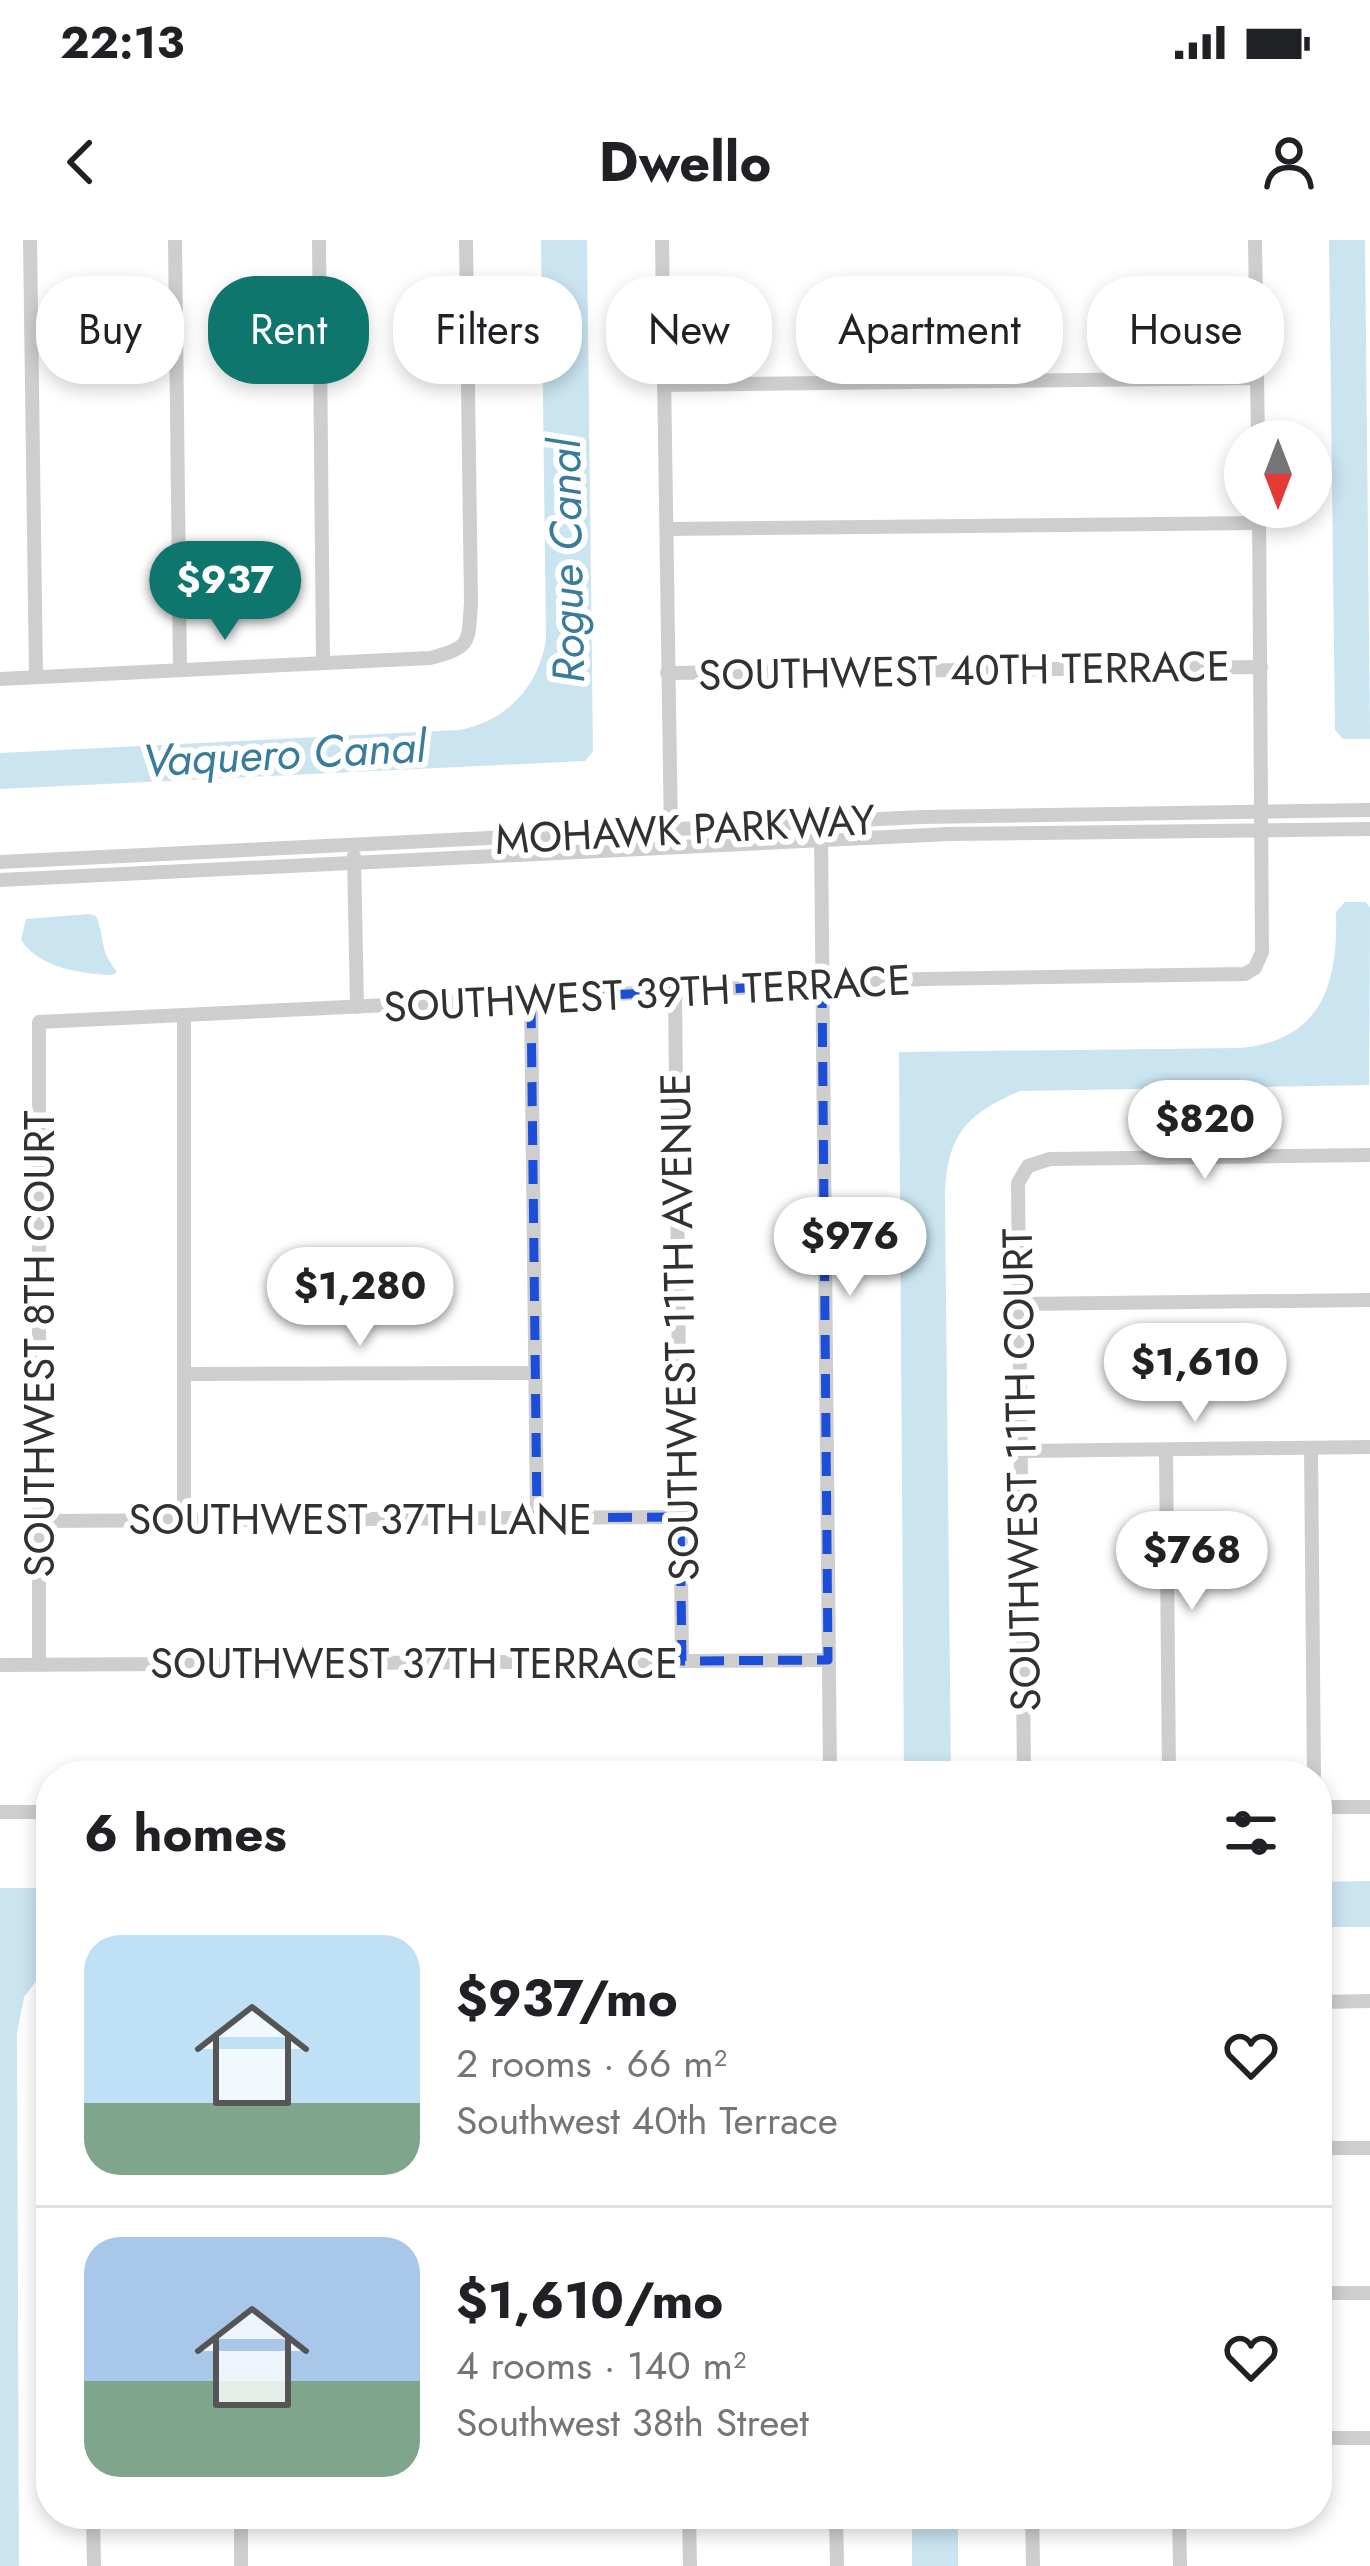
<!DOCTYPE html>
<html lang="en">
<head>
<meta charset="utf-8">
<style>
	body { margin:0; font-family:Jost,sans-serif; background:#f6f6f6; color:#202124; height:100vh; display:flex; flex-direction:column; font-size:45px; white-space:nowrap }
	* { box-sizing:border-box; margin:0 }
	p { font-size:39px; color:#757577 }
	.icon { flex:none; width:66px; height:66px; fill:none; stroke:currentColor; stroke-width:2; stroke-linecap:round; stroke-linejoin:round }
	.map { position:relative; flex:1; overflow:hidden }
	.drawer { position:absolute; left:36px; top:1521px; width:1296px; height:768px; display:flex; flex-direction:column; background:#fff; border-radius:48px; box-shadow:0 6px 18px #0003 }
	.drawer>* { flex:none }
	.guide { position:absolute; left:36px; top:36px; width:1299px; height:108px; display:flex; gap:24px }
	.needle { width:78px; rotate:180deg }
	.buttons { position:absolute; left:1224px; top:180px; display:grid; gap:24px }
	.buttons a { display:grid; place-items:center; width:108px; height:108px; border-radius:50%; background:#fff; box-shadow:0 6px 18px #0003; font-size:60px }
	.price { position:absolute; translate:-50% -102px; padding:0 27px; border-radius:42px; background:#fff; color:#222; font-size:39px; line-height:78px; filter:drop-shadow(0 3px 6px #0008) }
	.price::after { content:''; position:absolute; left:50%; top:72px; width:36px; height:27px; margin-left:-18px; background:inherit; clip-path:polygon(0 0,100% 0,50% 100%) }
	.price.active { background:#0f766e; color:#fff }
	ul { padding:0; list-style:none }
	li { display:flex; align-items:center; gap:36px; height:300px; padding:0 48px }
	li+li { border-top:3px solid #e0e0e0 }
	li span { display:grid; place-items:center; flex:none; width:336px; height:240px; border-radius:36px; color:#555 }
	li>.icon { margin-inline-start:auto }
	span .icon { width:144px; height:144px; fill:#fffc; stroke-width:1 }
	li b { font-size:51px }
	h2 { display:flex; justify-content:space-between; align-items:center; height:144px; padding:0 48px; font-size:51px }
	.chip { padding:0 42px; border-radius:48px; background:#fff; box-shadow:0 6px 18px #0003; font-size:42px; line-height:108px }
	.chip.active { background:#0f766e; color:#fff }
	.status { display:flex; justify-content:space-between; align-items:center; height:84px; padding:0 60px; background:#fff; direction:ltr }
	.status svg { height:33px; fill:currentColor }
	header { display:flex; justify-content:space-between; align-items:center; height:156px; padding:0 48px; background:#fff; font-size:54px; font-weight:700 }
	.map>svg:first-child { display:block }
	.water { fill:#cae4f0 }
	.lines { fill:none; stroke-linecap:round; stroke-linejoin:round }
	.minor { stroke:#cecece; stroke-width:14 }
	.marked { fill:none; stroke:#1d4ed8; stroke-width:9; stroke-dasharray:24 15; stroke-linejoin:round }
	.labels { text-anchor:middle; stroke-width:12; stroke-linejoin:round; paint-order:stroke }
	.street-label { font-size:42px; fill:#313131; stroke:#fff }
	.water-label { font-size:45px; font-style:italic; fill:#377c9c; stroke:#fff }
</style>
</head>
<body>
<div class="status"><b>22:13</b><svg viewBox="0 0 49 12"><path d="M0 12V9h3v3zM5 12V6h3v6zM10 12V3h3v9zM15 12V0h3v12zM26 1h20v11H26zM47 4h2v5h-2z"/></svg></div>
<header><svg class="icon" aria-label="back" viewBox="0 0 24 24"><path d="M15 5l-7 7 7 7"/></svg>Dwello<svg class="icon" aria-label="person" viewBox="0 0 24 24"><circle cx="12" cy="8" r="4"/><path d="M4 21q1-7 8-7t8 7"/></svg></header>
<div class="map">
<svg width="1370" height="2326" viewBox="0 0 1370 2326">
	<rect width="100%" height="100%" fill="#fff"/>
	<!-- water -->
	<g class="water">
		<path d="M541 0H587L593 511 585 521 0 549V513L459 490C507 481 539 446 546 399Z"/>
		<path d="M1329 0H1365L1370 499H1343L1335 490Z"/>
		<path d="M1345 662H1366L1370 668 1369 845 1020 851C964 875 946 897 945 960L951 1536H904L899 812 1240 808C1322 800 1338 745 1336 672Z"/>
		<path d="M89 674 96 676C106 700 98 708 117 732L112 735C82 734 39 728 21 700L26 679Z"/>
		<path d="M1370 1641V1687H1317V1642Z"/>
		<path d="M0 1648H51V1721L24 1757 17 1793 19 2326H0Z"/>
		<rect x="912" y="2274" width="46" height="52"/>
	</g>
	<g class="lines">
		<!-- minor -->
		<g class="minor">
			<path d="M30 0 36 437"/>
			<path d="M175 0 180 430"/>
			<path d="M319 0 323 423"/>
			<path d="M662 0 671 597"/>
			<path d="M1255 0 1258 201"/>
			<path d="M664 145 1257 138"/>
			<path d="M667 289 1259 283"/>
			<path d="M667 433 1261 427"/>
			<path d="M0 439 430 418C472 407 468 403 471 363L466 0"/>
			<path d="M821 593 830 1536"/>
			<path d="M354 616 357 767"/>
			<path d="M0 622 922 577 1370 570"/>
			<path d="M0 640 949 594 1370 589"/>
			<path d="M675 752 682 1421"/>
			<path d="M531 759 537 1278"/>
			<path d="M184 776V1280"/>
			<path d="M1019 1064 1370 1060"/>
			<path d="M185 1134 534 1133"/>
			<path d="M1311 1208 1314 1536"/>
			<path d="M1166 1210 1169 1536"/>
			<path d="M1021 1211 1370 1207"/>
			<path d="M40 1281 680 1277"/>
			<path d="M0 1425 828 1420"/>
			<path d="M39 1425V782L924 739 1245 734 1255 728 1262 712 1259 267"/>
			<path d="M1024 1536 1018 943 1028 926 1050 919 1370 915"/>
			<path d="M1317 1567H1370"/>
			<path d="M0 1572H51"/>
			<path d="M1317 1762 1370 1761"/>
			<path d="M1317 1908H1370"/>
			<path d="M1317 2053H1370"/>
			<path d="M1317 2198H1370"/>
			<path d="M93 2274 94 2326"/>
			<path d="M241 2274V2326"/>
			<path d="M689 2274 690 2326"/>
			<path d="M836 2274 837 2326"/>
			<path d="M1032 2274 1033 2326"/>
			<path d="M1179 2274 1180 2326"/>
		</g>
	</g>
	<!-- marked area -->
	<path class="marked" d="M822 744 828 1420 682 1421 680 1277 537 1278 531 759Z"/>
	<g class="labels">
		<!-- street labels -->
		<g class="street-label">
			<text transform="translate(964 430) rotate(-1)" y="15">SOUTHWEST 40TH TERRACE</text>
			<text transform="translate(685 589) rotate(-3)" y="15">MOHAWK PARKWAY</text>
			<text transform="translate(647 753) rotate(-3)" y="15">SOUTHWEST 39TH TERRACE</text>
			<text transform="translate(679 1087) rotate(-91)" y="15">SOUTHWEST 11TH AVENUE</text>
			<text transform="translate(39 1104) rotate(-90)" y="15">SOUTHWEST 8TH COURT</text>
			<text transform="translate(1021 1230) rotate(-91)" y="15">SOUTHWEST 11TH COURT</text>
			<text x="360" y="1294">SOUTHWEST 37TH LANE</text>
			<text x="414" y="1438">SOUTHWEST 37TH TERRACE</text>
		</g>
		<!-- water labels -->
		<g class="water-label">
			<text transform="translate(566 321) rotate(-91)" y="16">Rogue Canal</text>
			<text transform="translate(284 513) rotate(-3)" y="16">Vaquero Canal</text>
		</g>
	</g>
</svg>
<div class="buttons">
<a><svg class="needle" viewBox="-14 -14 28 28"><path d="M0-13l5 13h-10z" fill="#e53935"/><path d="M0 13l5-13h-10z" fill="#757577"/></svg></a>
</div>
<b class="price active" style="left:225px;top:403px">$937</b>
<b class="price" style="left:1205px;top:942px">$820</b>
<b class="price" style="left:850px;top:1059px">$976</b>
<b class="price" style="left:360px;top:1109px">$1,280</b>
<b class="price" style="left:1195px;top:1185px">$1,610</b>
<b class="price" style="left:1192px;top:1373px">$768</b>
<div class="guide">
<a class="chip">Buy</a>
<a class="chip active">Rent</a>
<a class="chip">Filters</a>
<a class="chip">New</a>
<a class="chip">Apartment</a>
<a class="chip">House</a>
</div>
<section class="drawer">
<h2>6 homes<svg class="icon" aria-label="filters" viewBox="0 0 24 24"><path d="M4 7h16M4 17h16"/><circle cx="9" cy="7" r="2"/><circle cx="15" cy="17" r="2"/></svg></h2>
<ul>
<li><span style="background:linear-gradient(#bfe0f5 70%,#7fa58c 0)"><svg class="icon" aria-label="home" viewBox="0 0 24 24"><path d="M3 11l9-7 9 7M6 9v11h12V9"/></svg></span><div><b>$937/mo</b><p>2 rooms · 66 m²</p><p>Southwest 40th Terrace</p></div><svg class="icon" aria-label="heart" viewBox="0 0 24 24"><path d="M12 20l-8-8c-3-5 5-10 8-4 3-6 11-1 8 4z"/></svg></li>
<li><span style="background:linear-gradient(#a9c7e8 60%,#7fa58c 0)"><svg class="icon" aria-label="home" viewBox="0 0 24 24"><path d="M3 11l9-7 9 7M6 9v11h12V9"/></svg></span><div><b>$1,610/mo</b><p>4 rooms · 140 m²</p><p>Southwest 38th Street</p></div><svg class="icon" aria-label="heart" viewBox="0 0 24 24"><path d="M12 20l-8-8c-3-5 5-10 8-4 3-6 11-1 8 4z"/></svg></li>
</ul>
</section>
</div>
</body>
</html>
